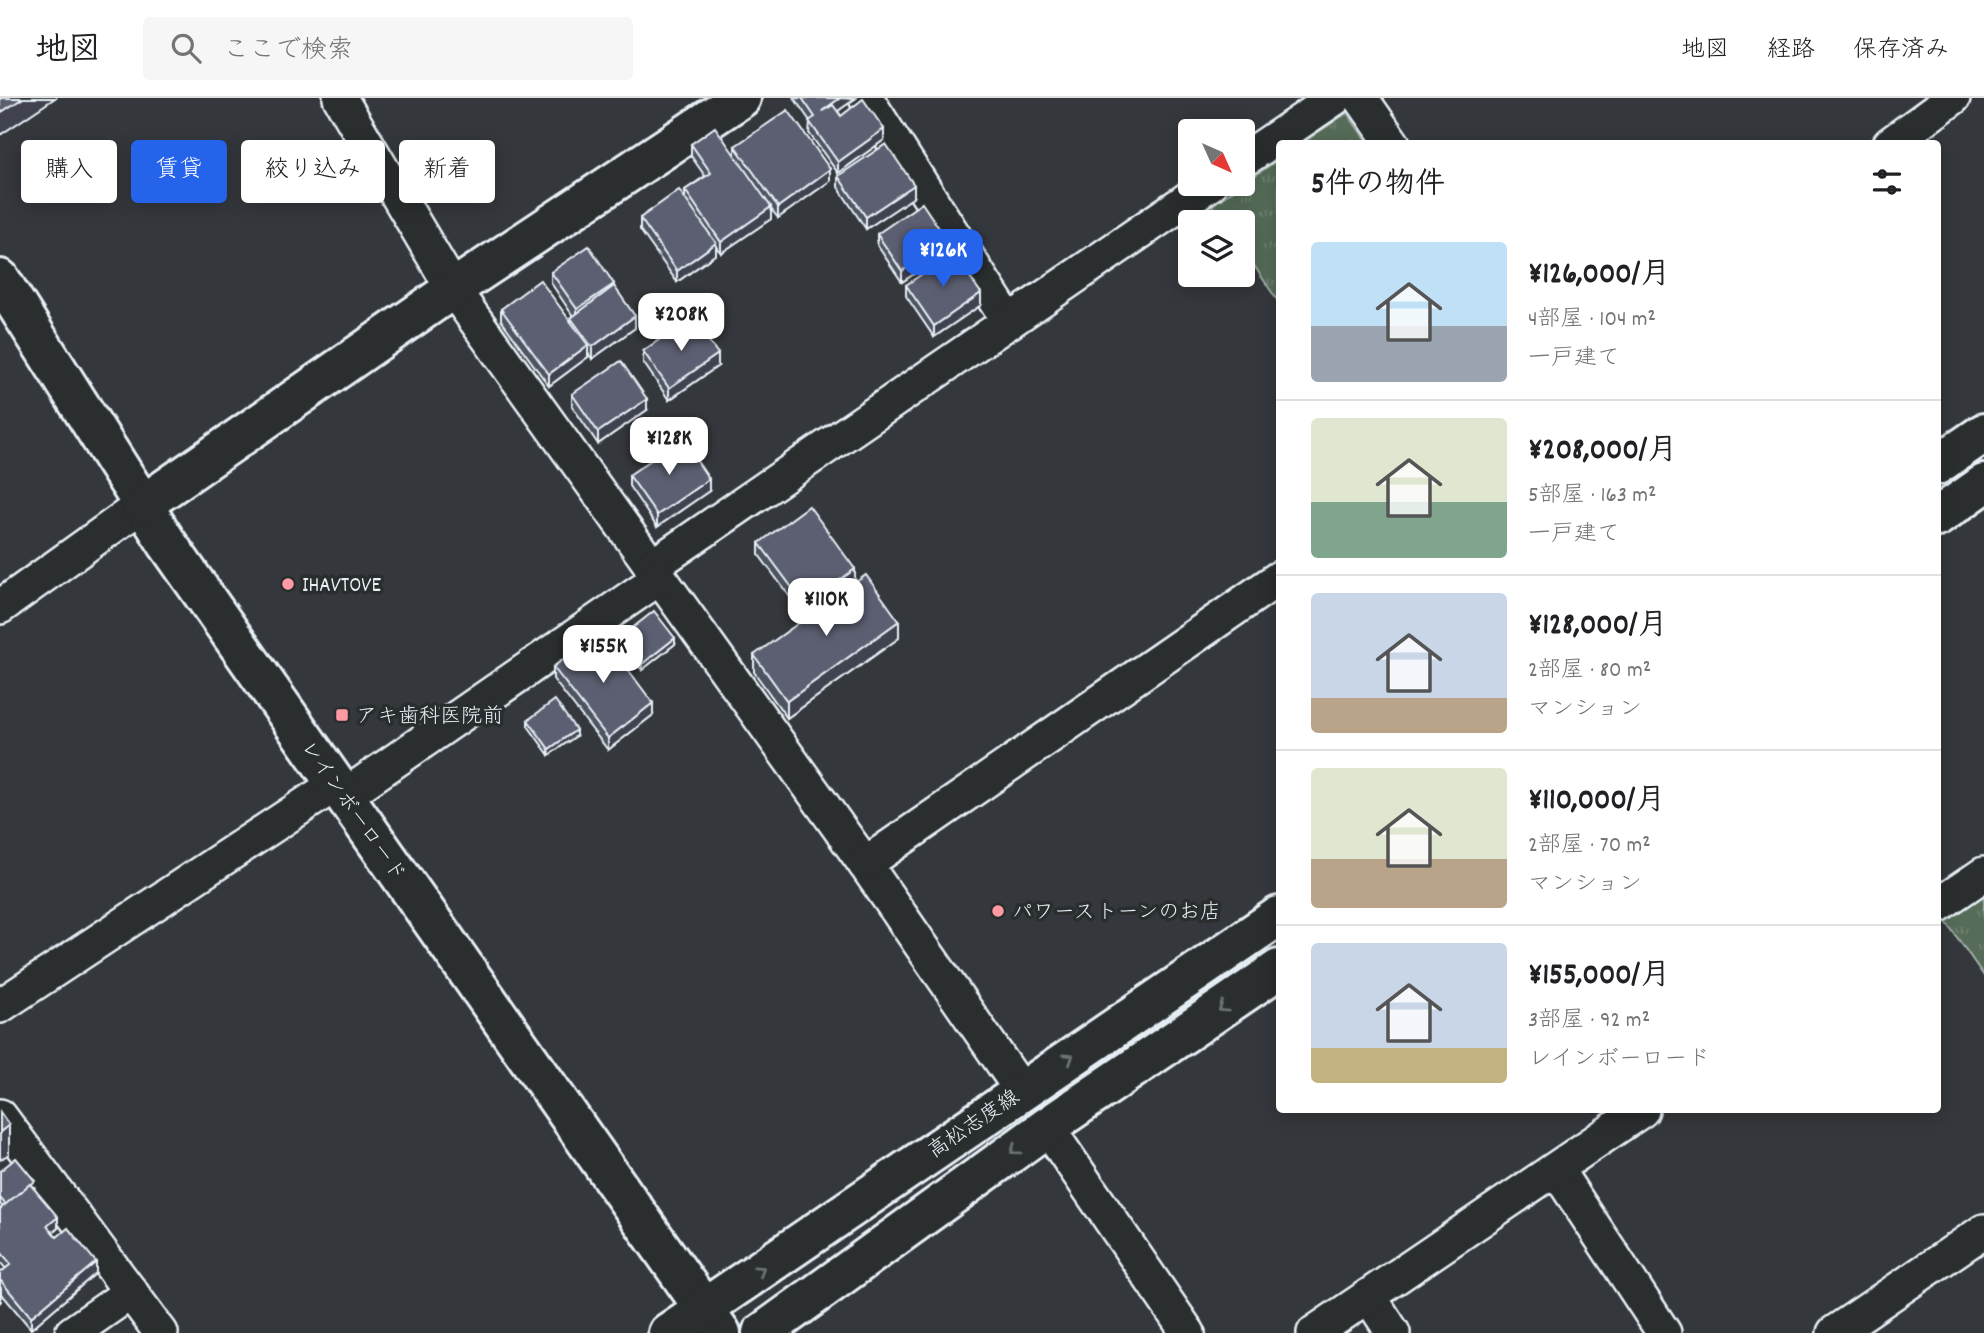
<!DOCTYPE html>
<html lang="ja">
<head>
<meta charset="utf-8">
<style>
	body { margin:0; font-family:Dekko,"Klee One",sans-serif; background:#f6f6f6; color:#202124; height:100vh; display:flex; flex-direction:column; font-size:26px; white-space:nowrap }
	* { box-sizing:border-box; margin:0 }
	p { font-size:23px; color:#757577 }
	.icon { flex:none; width:38px; height:38px; fill:none; stroke:currentColor; stroke-width:2; stroke-linecap:round; stroke-linejoin:round }
	.map { position:relative; flex:1; overflow:hidden }
	.side { position:absolute; left:1276px; top:42px; width:665px; height:973px; display:flex; flex-direction:column; background:#fff; border-radius:7px; box-shadow:0 4px 18px #0003 }
	.side>* { flex:none }
	.banner { position:absolute; left:21px; top:42px; width:665px; height:63px; display:flex; gap:14px }
	.needle { width:46px; rotate:135deg }
	.controls { position:absolute; left:1178px; top:21px; display:grid; gap:14px }
	.controls a { display:grid; place-items:center; width:77px; height:77px; border-radius:7px; background:#fff; box-shadow:0 4px 18px #0003; font-size:35px }
	.price { position:absolute; translate:-50% -60px; padding:0 16px; border-radius:14px; background:#fff; color:#222; font-size:23px; line-height:46px; filter:drop-shadow(0 2px 4px #0008) }
	.price::after { content:''; position:absolute; left:50%; top:42px; width:21px; height:16px; margin-left:-10px; background:inherit; clip-path:polygon(0 0,100% 0,50% 100%) }
	.price.on { background:#2563eb; color:#fff }
	ul { padding:0; list-style:none }
	li { display:flex; align-items:center; gap:21px; height:175px; padding:0 35px }
	li+li { border-top:2px solid #e0e0e0 }
	li span { display:grid; place-items:center; flex:none; width:196px; height:140px; border-radius:7px; color:#555 }
	li>.icon { margin-inline-start:auto }
	span .icon { width:84px; height:84px; fill:#fffc; stroke-width:1 }
	li b { font-size:30px }
	h2 { display:flex; justify-content:space-between; align-items:center; height:84px; padding:0 35px; font-size:30px }
	.tag { padding:0 24px; border-radius:7px; background:#fff; box-shadow:0 4px 18px #0003; font-size:24px; line-height:63px }
	.tag.on { background:#2563eb; color:#fff }
	header { display:flex; align-items:center; gap:42px; box-sizing:border-box; height:98px; padding:0 35px; background:#fff; border-bottom:2px solid #e0e0e0 }
	header strong { font-size:33px }
	nav { display:flex; gap:38px; margin-inline-start:auto; font-size:24px }
	.search { width:490px; height:63px; background:#f6f6f6; display:flex; align-items:center; gap:18px; box-sizing:border-box; padding:0 24px; border-radius:7px; color:#757577; font-size:26px }
	.map>svg:first-child { display:block }
	.park { fill:url(#park-tufts); stroke:#9faea8; stroke-width:2 }
	.lines { fill:none; stroke-linecap:round; stroke-linejoin:round }
	.minor-casing { stroke:#e8f1f8; stroke-width:38 }
	.tertiary-casing { stroke:#e8f1f8; stroke-width:44 }
	.secondary-casing { stroke:#e8f1f8; stroke-width:44 }
	.minor { stroke:#2a2d2e; stroke-width:33 }
	.tertiary { stroke:#2a2d2e; stroke-width:38 }
	.secondary { stroke:#2a2d2e; stroke-width:38 }
	.wall { fill:#4e5261; stroke:#e8f1f8; stroke-width:2 }
	.shaded-wall { fill:#40424f; stroke:#e8f1f8; stroke-width:2 }
	.building { fill:#5b5f71; stroke:#e8f1f8; stroke-width:2 }
	.oneway { stroke:#6c7275 }
	.poi-dot { fill:#ff9aa2; stroke:#2a2d2e; stroke-width:2.5 }
	.labels { text-anchor:middle; stroke-width:7; stroke-linejoin:round; paint-order:stroke }
	.poi-label { font-size:21px; fill:#e8f1f8; stroke:#2a2d2e; text-anchor:start }
	.street-label { font-size:21px; fill:#e8f1f8; stroke:#2a2d2e }
</style>
</head>
<body>
<header>
<strong>地図</strong>
<div class="search"><svg class="icon" aria-label="search" viewBox="0 0 24 24"><circle cx="10" cy="10" r="6"/><path d="M15 15l6 6"/></svg>ここで検索</div>
<nav><a>地図</a><a>経路</a><a>保存済み</a></nav>
</header>
<div class="map">
<svg width="1984" height="1235" viewBox="0 0 1984 1235">
	<defs>
		<pattern id="park-tufts" width="24" height="20" patternUnits="userSpaceOnUse" patternTransform="scale(1.75)"><rect width="24" height="20" fill="#566c58"/><path d="M3 7l-1-3M5 7V3M7 7l1-3M15 17l-1-3M17 17v-4M19 17l1-3" fill="none" stroke="#6e8171"/></pattern>
	</defs>
	<rect width="100%" height="100%" fill="#34373b"/>
	<filter id="ink" filterUnits="userSpaceOnUse"><feTurbulence type="fractalNoise" baseFrequency=".0143" numOctaves="2"/><feDisplacementMap in="SourceGraphic" scale="14" xChannelSelector="R" yChannelSelector="G"/><feConvolveMatrix kernelMatrix="1 2 1 2 8 2 1 2 1" color-interpolation-filters="sRGB"/></filter>
	<g filter="url(#ink)">
		<!-- park -->
		<g class="park">
			<path d="M1347 15 1368 45H1302Z"/>
			<path d="M1279 61V205L1243 151 1242 124H1224L1212 107Z"/>
			<path d="M1984 796V878L1945 822Z"/>
		</g>
		<g class="lines">
			<!-- minor casing -->
			<g class="minor-casing">
				<g id="minor">
					<path d="M340 0 453 191 865 766 1021 992"/>
					<path d="M866 0 1009 224"/>
					<path d="M1361 0 1393 46"/>
					<path d="M1890 46 1953 0"/>
					<path d="M1242 63 1335 0"/>
					<path d="M651 469 1210 86"/>
					<path d="M0 509 142 407"/>
					<path d="M344 698 659 480"/>
					<path d="M865 766 1279 480"/>
					<path d="M1937 808 1984 776"/>
					<path d="M0 908 336 686"/>
					<path d="M0 1018 161 1235"/>
					<path d="M1047 1029 1188 1235"/>
					<path d="M1556 1071 1664 1235"/>
					<path d="M1369 1198 1393 1235"/>
					<path d="M72 1235 131 1194"/>
					<path d="M1314 1235 1642 1012"/>
					<path d="M1834 1235 1984 1133"/>
				</g>
			</g>
			<!-- tertiary casing -->
			<g class="tertiary-casing">
				<g id="tertiary">
					<path d="M0 181 167 445 721 1235"/>
					<path d="M142 407 453 191 741 0"/>
				</g>
			</g>
			<!-- secondary casing -->
			<g class="secondary-casing">
				<g id="secondary">
					<path d="M1937 367 1984 335"/>
					<path d="M1937 419 1984 386"/>
					<path d="M668 1235 1279 818"/>
					<path d="M762 1235 1047 1029 1279 871"/>
				</g>
			</g>
			<!-- minor -->
			<use href="#minor" class="minor"/>
			<!-- tertiary -->
			<use href="#tertiary" class="tertiary"/>
			<!-- secondary -->
			<use href="#secondary" class="secondary"/>
		</g>
		<!-- wall -->
		<g class="wall">
			<path d="M794 0H855L838 13 841 18 884 42 838 75 809 35 810 23Z"/>
			<path d="M691 46 735 58V48L830 83 778 120 771 111V121L721 155 716 149V156L677 184 640 132V120L685 101V92L705 78 691 58Z"/>
			<path d="M838 78 914 99 866 131 838 89Z"/>
			<path d="M877 136 947 154 902 184 877 147Z"/>
			<path d="M551 174 614 189 635 230 592 261 588 255V259L549 288 501 222V211L571 224V220L573 218 551 185Z"/>
			<path d="M906 187 981 207 934 239 906 198Z"/>
			<path d="M643 253 718 268 669 302 643 264Z"/>
			<path d="M572 296 647 312 598 346 572 308Z"/>
			<path d="M629 377 709 393 657 429 629 388Z"/>
			<path d="M759 445 855 482 805 519 759 457Z"/>
			<path d="M621 539 675 546 642 572 621 545Z"/>
			<path d="M899 540 787 620 754 574V557Z"/>
			<path d="M553 569 653 617 608 652 553 581Z"/>
			<path d="M528 622 576 638 549 657 528 628Z"/>
			<path d="M0 1073 35 1089 34 1090 58 1130 53 1135 96 1175 31 1231 1 1195V1203L0 1204V1175L6 1171 0 1164V1111L3 1109 0 1106Z"/>
		</g>
		<!-- shaded-wall -->
		<g class="shaded-wall">
			<path d="M23 0H55L0 37V15Z"/>
			<path d="M840 0 855 1 822 24V13Z"/>
			<path d="M884 31V42L838 75V64Z"/>
			<path d="M830 71V83L778 120V109Z"/>
			<path d="M914 87V99L866 131V119Z"/>
			<path d="M771 109V121L721 155V144Z"/>
			<path d="M947 142V154L902 184V173Z"/>
			<path d="M716 145V156L677 184V173Z"/>
			<path d="M614 186V197L577 223V211Z"/>
			<path d="M981 195V207L934 239V228Z"/>
			<path d="M635 218V230L592 261V249Z"/>
			<path d="M588 247V259L549 288V276Z"/>
			<path d="M718 256V268L669 302V290Z"/>
			<path d="M647 301V312L598 346V334Z"/>
			<path d="M709 381V393L657 429V417Z"/>
			<path d="M855 471V482L805 519V507Z"/>
			<path d="M899 523V540L787 620V603Z"/>
			<path d="M675 540V546L642 572V566Z"/>
			<path d="M653 605V617L608 652V640Z"/>
			<path d="M576 632V638L549 657V651Z"/>
			<path d="M9 1027V1056L0 1062V1034Z"/>
			<path d="M58 1119V1130L47 1139V1128Z"/>
			<path d="M96 1164V1175L31 1231V1219Z"/>
			<path d="M1 1191V1203L0 1204V1192Z"/>
		</g>
		<!-- building -->
		<g class="building">
			<path d="M0 0H23L0 15Z"/>
			<path d="M802 0H840L822 13 833 7 841 18 863 1 884 31 838 64 809 23 815 19Z"/>
			<path d="M788 12 830 71 778 109 735 48Z"/>
			<path d="M715 29 771 109 721 144 685 92 711 75 691 46Z"/>
			<path d="M886 46 914 87 866 119 838 78Z"/>
			<path d="M679 92 716 145 677 173 640 120Z"/>
			<path d="M922 105 947 142 902 173 877 136Z"/>
			<path d="M589 148 614 186 577 211 551 174Z"/>
			<path d="M953 155 981 195 934 228 906 187Z"/>
			<path d="M540 182 588 247 549 276 501 211Z"/>
			<path d="M614 188 635 218 592 249 571 220Z"/>
			<path d="M692 219 718 256 669 290 643 253Z"/>
			<path d="M621 263 647 301 598 334 572 296Z"/>
			<path d="M682 341 709 381 657 417 629 377Z"/>
			<path d="M809 408 855 471 805 507 759 445Z"/>
			<path d="M866 477 899 523 787 603 754 557Z"/>
			<path d="M654 513 675 540 642 566 621 539Z"/>
			<path d="M600 534 653 605 608 640 553 569Z"/>
			<path d="M555 602 576 632 549 651 528 622Z"/>
			<path d="M0 1014 9 1027 0 1034Z"/>
			<path d="M16 1060 35 1083 31 1087 30 1086 6 1107 0 1100V1073Z"/>
			<path d="M30 1086 58 1119 47 1128 57 1139 68 1130 96 1164 31 1219 0 1182V1175L11 1166 0 1153V1111Z"/>
		</g>
		<!-- one-way arrows -->
		<defs><path id="oneway-chevron" d="M-2-3.5L2.5 0L-2 3.5" fill="none" stroke-width="1.6" stroke-linecap="round" stroke-linejoin="round" transform="scale(1.75)"/></defs>
		<g class="oneway">
			<use href="#oneway-chevron" transform="translate(1223 910) rotate(146)"/>
			<use href="#oneway-chevron" transform="translate(1069 960) rotate(-34)"/>
			<use href="#oneway-chevron" transform="translate(1015 1052) rotate(144)"/>
			<use href="#oneway-chevron" transform="translate(760 1172) rotate(-34)"/>
		</g>
	</g>
	<!-- markers -->
	<g class="poi-dot">
		<circle cx="288" cy="486" r="7"/>
		<rect x="335" y="610" width="14" height="14" rx="3.5"/>
		<circle cx="998" cy="813" r="7"/>
	</g>
	<g class="labels">
		<!-- poi labels -->
		<g class="poi-label">
			<text x="302" y="493">IHAVTOVE</text>
			<text x="356" y="624">アキ歯科医院前</text>
			<text x="1012" y="820">パワーストーンのお店</text>
		</g>
		<!-- street labels -->
		<g class="street-label">
			<text transform="translate(354 712) rotate(55)" y="7">レインボーロード</text>
			<text transform="translate(973 1025) rotate(-34)" y="7">高松志度線</text>
		</g>
	</g>
</svg>
<div class="controls">
<a><svg class="needle" viewBox="-14 -14 28 28"><path d="M0-13l5 13h-10z" fill="#e53935"/><path d="M0 13l5-13h-10z" fill="#757577"/></svg></a>
<a><svg class="icon" aria-label="layers" viewBox="0 0 24 24"><path d="M12 4l9 5-9 5-9-5zM3 14l9 5 9-5"/></svg></a>
</div>
<b class="price on" style="left:943px;top:191px">¥126K</b>
<b class="price" style="left:681px;top:255px">¥208K</b>
<b class="price" style="left:669px;top:379px">¥128K</b>
<b class="price" style="left:826px;top:540px">¥110K</b>
<b class="price" style="left:603px;top:587px">¥155K</b>
<div class="banner">
<a class="tag">購入</a>
<a class="tag on">賃貸</a>
<a class="tag">絞り込み</a>
<a class="tag">新着</a>
</div>
<section class="side">
<h2>5件の物件<svg class="icon" aria-label="filters" viewBox="0 0 24 24"><path d="M4 7h16M4 17h16"/><circle cx="9" cy="7" r="2"/><circle cx="15" cy="17" r="2"/></svg></h2>
<ul>
<li><span style="background:linear-gradient(#bfe0f5 60%,#9aa5b1 0)"><svg class="icon" aria-label="home" viewBox="0 0 24 24"><path d="M3 11l9-7 9 7M6 9v11h12V9"/></svg></span><div><b>¥126,000/月</b><p>4部屋 · 104 m²</p><p>一戸建て</p></div></li>
<li><span style="background:linear-gradient(#dfe7d0 60%,#7fa58c 0)"><svg class="icon" aria-label="home" viewBox="0 0 24 24"><path d="M3 11l9-7 9 7M6 9v11h12V9"/></svg></span><div><b>¥208,000/月</b><p>5部屋 · 163 m²</p><p>一戸建て</p></div></li>
<li><span style="background:linear-gradient(#c9d6e8 75%,#b9a48a 0)"><svg class="icon" aria-label="home" viewBox="0 0 24 24"><path d="M3 11l9-7 9 7M6 9v11h12V9"/></svg></span><div><b>¥128,000/月</b><p>2部屋 · 80 m²</p><p>マンション</p></div></li>
<li><span style="background:linear-gradient(#dfe7d0 65%,#b9a48a 0)"><svg class="icon" aria-label="home" viewBox="0 0 24 24"><path d="M3 11l9-7 9 7M6 9v11h12V9"/></svg></span><div><b>¥110,000/月</b><p>2部屋 · 70 m²</p><p>マンション</p></div></li>
<li><span style="background:linear-gradient(#c9d6e8 75%,#c2b280 0)"><svg class="icon" aria-label="home" viewBox="0 0 24 24"><path d="M3 11l9-7 9 7M6 9v11h12V9"/></svg></span><div><b>¥155,000/月</b><p>3部屋 · 92 m²</p><p>レインボーロード</p></div></li>
</ul>
</section>
</div>
</body>
</html>
